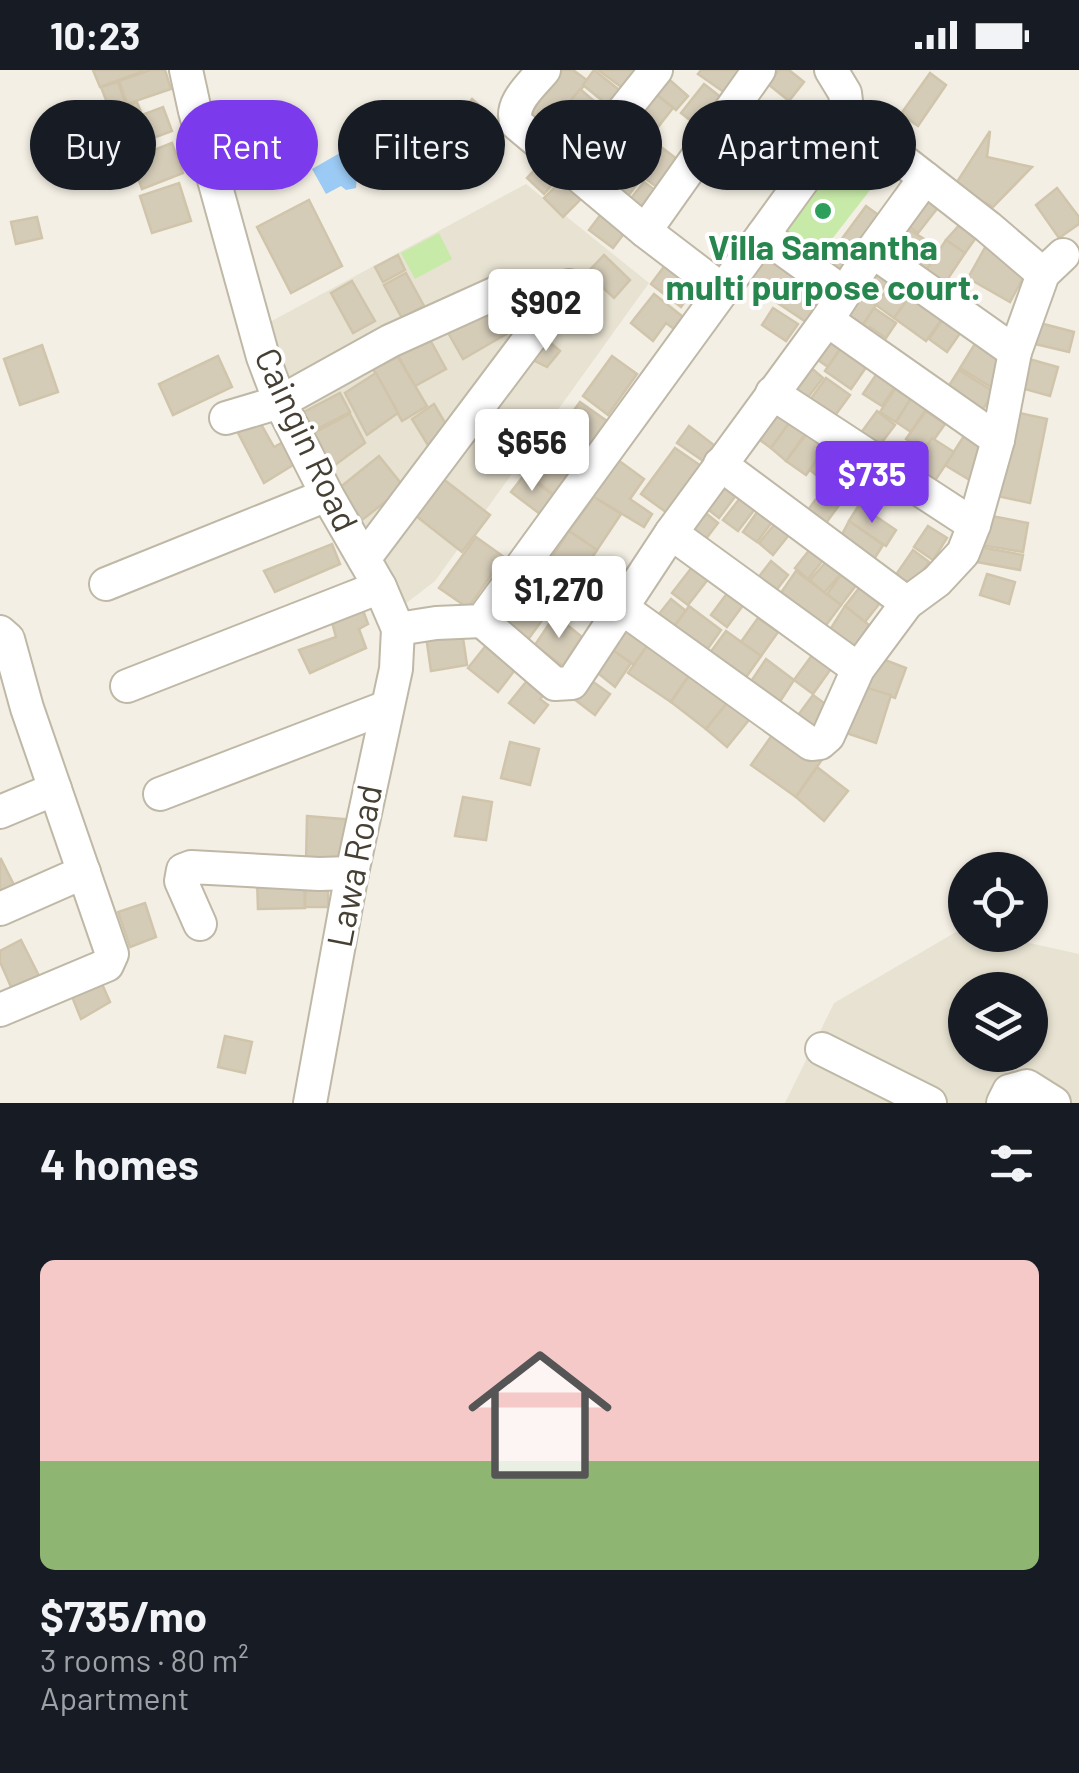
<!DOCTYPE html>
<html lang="en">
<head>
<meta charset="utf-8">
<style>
	body { margin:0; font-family:Barlow,sans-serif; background:#242831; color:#f1f3f6; height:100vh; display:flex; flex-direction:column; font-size:38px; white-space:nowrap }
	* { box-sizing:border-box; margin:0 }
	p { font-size:32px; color:#9ea1a6 }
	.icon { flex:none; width:55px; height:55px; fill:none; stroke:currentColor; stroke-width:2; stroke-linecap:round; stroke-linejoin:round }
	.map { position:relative; height:1033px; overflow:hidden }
	.sheet { display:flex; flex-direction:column; background:#171b24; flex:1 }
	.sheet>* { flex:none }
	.top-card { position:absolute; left:30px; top:30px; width:1020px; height:90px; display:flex; gap:20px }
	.buttons { position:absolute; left:948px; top:782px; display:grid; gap:20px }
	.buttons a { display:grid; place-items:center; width:100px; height:100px; border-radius:50%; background:#171b24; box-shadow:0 2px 8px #0004; font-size:50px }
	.price { position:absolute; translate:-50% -85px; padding:0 22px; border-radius:10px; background:#fff; color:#222; font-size:32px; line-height:65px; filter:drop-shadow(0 2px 5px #0008) }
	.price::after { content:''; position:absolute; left:50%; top:60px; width:30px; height:22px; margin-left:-15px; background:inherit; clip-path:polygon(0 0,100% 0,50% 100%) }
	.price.on { background:#7c3aed; color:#fff }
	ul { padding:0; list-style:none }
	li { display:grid; align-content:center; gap:20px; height:530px; padding:0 40px }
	li span { display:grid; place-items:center; height:310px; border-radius:15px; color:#555 }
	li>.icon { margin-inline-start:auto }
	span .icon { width:180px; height:180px; fill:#fffc; stroke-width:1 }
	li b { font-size:42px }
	h2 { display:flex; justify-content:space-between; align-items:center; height:120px; padding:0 40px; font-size:42px }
	.pill { padding:0 35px; border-radius:45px; background:#171b24; box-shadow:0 2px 8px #0004; font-size:35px; line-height:90px }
	.pill.on { background:#7c3aed; color:#fff }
	.status { display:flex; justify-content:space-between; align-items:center; height:70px; padding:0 50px; background:#171b24; direction:ltr }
	.status svg { height:28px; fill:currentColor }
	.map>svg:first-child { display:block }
	.residential { fill:#e7e2d1; fill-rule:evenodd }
	.green { fill:#c8eaa9 }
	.water { fill:#9bcaf4 }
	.building { fill:#d5ccb8; stroke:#d0c5ab; stroke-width:2.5 }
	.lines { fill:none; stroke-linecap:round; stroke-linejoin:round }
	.minor-casing { stroke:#bfb8a6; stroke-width:36 }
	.minor { stroke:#fff; stroke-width:32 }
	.leisure-dot { fill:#2e9e5b; stroke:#fff; stroke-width:4 }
	.labels { text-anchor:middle; stroke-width:8; stroke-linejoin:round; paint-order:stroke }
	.leisure-label { font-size:35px; font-weight:bold; fill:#27864d; stroke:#fff }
	.street-label { font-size:35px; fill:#454033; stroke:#fff }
</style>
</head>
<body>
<div class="status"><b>10:23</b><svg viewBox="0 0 49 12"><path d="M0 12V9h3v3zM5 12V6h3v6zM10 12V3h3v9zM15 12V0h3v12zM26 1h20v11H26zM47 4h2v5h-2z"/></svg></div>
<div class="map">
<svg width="1079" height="1033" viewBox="0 0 1079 1033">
	<rect width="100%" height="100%" fill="#f3efe4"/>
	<!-- residential -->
	<g class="residential">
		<path d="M526 114 649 213 435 511 404 535 340 432 289 318 268 253Z"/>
		<path d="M963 858 965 859V865H993L1079 884V1033H785L834 933ZM965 920H1030V985H965Z"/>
	</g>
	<!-- green -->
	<g class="green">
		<path d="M836 85 874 115 811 196 772 167Z"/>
		<path d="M439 163 452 189 415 209 401 183Z"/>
	</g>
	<!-- water -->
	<path class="water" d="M359 72 373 98 357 106 356 118 346 120 341 116 326 124 312 99Z"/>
	<!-- building -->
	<g class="building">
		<path d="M93 0H146L100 17Z"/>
		<path d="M150 0H165L171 19 127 34 119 11Z"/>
		<path d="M551 0H573L588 11 547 60 522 37Z"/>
		<path d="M594 0 627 26 615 41 583 15Z"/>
		<path d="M598 0H638L624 19Z"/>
		<path d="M701 0H750L731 27 698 4Z"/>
		<path d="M779 0H789L804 12 789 31 768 14Z"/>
		<path d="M930 3 946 15 918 56 901 44Z"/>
		<path d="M663 4 688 26 676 40 650 19Z"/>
		<path d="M118 12 126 36 137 32 141 42 115 53 101 17Z"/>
		<path d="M704 14 727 32 704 61 681 43Z"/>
		<path d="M580 19 609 44 576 84 547 60Z"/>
		<path d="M650 19 673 38 629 94 605 75Z"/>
		<path d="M472 29 500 54 480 76 453 52Z"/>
		<path d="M163 37 172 61 140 73 131 49Z"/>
		<path d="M784 39 817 66 802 87 767 61Z"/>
		<path d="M739 44 763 65 750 80 726 60Z"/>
		<path d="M990 61 987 87 1032 97 993 137 955 115Z"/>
		<path d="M725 62 752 82 730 107 708 86Z"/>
		<path d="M653 71 681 92 661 120 632 99Z"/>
		<path d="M172 73 183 103 142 119 131 89Z"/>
		<path d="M600 82 621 97 607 116 586 101Z"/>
		<path d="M543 91 560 106 544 124 527 108Z"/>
		<path d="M624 98 640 110 626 129 610 117Z"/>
		<path d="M565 107 584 126 563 147 544 128Z"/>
		<path d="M644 112 659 123 644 144 628 132Z"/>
		<path d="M179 113 191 151 152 163 140 126Z"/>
		<path d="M1057 118 1079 147V154L1059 168 1036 135Z"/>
		<path d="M928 125 940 135 918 163 906 154Z"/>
		<path d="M309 130 342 196 291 223 257 157Z"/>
		<path d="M608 135 632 153 613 178 589 160Z"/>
		<path d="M866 136 884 149 837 213 819 200Z"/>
		<path d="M37 147 42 168 16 174 11 152Z"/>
		<path d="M963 151 980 162 965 183 946 170Z"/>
		<path d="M905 157 940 179 922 207 891 178Z"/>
		<path d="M946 170 965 183 939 222 920 210Z"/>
		<path d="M987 174 1029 197 1010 232 968 208Z"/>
		<path d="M769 181 798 202 776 232 748 212Z"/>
		<path d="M398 185 405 200 383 212 375 197Z"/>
		<path d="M604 185 630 210 614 228 587 203Z"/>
		<path d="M669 190 699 212 681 237 651 214Z"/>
		<path d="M876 197 891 207 873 233 858 222Z"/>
		<path d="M798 202 831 225 812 256 776 232Z"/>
		<path d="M406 203 424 236 402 248 384 215Z"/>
		<path d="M898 203 917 216 894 248 876 235Z"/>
		<path d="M352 211 375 251 353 263 331 223Z"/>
		<path d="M858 222 876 235 859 261 840 248Z"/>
		<path d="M913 222 948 241 926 271 894 248Z"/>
		<path d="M654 224 687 250 678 262 666 253 653 271 631 253Z"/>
		<path d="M505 225 522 255 463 289 446 259Z"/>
		<path d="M773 238 798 254 786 271 762 255Z"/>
		<path d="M874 238 896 253 886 268 870 257 864 265 859 261Z"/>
		<path d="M947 243 965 256 947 282 929 269Z"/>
		<path d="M1036 252 1074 262 1069 282 1031 273Z"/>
		<path d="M830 262 841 278 828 297 811 285Z"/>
		<path d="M981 264 1011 284 991 317 960 298Z"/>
		<path d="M428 266 446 299 415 316 397 284Z"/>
		<path d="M547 270 560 281 547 297 531 289Z"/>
		<path d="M42 275 58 322 20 335 4 289Z"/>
		<path d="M841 278 867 296 851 319 825 301Z"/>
		<path d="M218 286 232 317 173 345 159 314Z"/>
		<path d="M612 286 637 304 608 345 583 326Z"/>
		<path d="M398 287 427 336 402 351 373 299Z"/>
		<path d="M1029 289 1058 297 1050 326 1021 318Z"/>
		<path d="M803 291 823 308 802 335 781 319Z"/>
		<path d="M959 300 994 322 976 350 941 328Z"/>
		<path d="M878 302 897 314 882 336 863 324Z"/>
		<path d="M376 303 398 343 367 365 345 323Z"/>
		<path d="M826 308 850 325 831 351 807 334Z"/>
		<path d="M895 319 911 329 896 352 880 342Z"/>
		<path d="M340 323 350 342 309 363 300 344Z"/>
		<path d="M913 325 929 335 911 362 896 352Z"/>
		<path d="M580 332 607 351 590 375 563 355Z"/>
		<path d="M434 334 451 363 431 380 412 349Z"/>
		<path d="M774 336 792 349 771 378 753 365Z"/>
		<path d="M877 341 895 355 876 380 858 367Z"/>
		<path d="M926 341 945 354 925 382 906 369Z"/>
		<path d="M1010 341 1047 349 1030 433 993 425Z"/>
		<path d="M350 344 365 373 331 398 312 364Z"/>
		<path d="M795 345 811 356 786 391 771 378Z"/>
		<path d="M257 347 274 377 289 369 301 390 264 413 236 359Z"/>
		<path d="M561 354 590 377 572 400 543 377Z"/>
		<path d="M689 356 719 379 709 395 677 373Z"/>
		<path d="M808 362 827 376 806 405 786 391Z"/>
		<path d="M966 363 984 375 975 389 983 395 973 412 945 395Z"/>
		<path d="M932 368 954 382 930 418 909 403Z"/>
		<path d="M828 372 847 386 827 414 810 400Z"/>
		<path d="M542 378 573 402 554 425 524 401Z"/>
		<path d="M675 378 704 398 670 445 641 424Z"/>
		<path d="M379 386 404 417 362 450 338 419Z"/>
		<path d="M618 390 644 409 630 429 652 444 644 457 589 424Z"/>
		<path d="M525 404 554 426 540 444 511 422Z"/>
		<path d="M438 405 490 445 462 482 411 442Z"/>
		<path d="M727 410 740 420 719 448 705 437Z"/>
		<path d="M827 414 845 427 826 453 808 440Z"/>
		<path d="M744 423 758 435 738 461 723 450Z"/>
		<path d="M594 427 621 444 597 480 569 461Z"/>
		<path d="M859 435 896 460 886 476 849 451Z"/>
		<path d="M760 438 775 448 757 472 743 462Z"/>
		<path d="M702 440 718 453 699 478 683 465Z"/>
		<path d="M986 445 1028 453 1023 482 981 475Z"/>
		<path d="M778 450 792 461 773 485 759 473Z"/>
		<path d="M849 451 883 475 869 497 837 474Z"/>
		<path d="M928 456 947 468 933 490 914 477Z"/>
		<path d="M569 461 597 480 579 507 551 489Z"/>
		<path d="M476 467 504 487 468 538 439 518Z"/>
		<path d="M815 473 828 484 808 509 795 498Z"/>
		<path d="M332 474 340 494 275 522 264 501Z"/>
		<path d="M980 477 1023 485 1020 500 977 492Z"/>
		<path d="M913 480 929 492 910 518 893 509Z"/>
		<path d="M832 485 846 498 824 523 810 510Z"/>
		<path d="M542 491 572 514 548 547 518 524Z"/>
		<path d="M771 491 788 505 768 531 751 517Z"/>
		<path d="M693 496 709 508 688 535 672 523Z"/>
		<path d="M847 497 861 509 841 535 827 524Z"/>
		<path d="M796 501 841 535 821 562 776 530Z"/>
		<path d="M987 504 1015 512 1009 534 980 525Z"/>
		<path d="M863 513 883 529 865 552 845 536Z"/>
		<path d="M731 518 747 530 727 557 711 545Z"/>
		<path d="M513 527 543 549 527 571 497 549Z"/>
		<path d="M671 529 686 541 670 561 655 549Z"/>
		<path d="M360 532 368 554 359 559 366 578 310 603 299 580 336 567 330 545Z"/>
		<path d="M689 536 721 560 704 584 672 560Z"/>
		<path d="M845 536 869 555 852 584 826 566Z"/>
		<path d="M555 545 582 567 563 596 535 575Z"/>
		<path d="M628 548 652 569 634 595 607 576Z"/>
		<path d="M758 548 778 562 761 586 741 572Z"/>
		<path d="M462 561 467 595 431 601 426 566Z"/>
		<path d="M726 561 761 586 742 613 707 587Z"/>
		<path d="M652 569 694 598 671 632 628 603Z"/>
		<path d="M488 573 518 596 498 622 468 598Z"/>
		<path d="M607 576 631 593 615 617 593 599Z"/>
		<path d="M813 584 833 596 813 624 794 610Z"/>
		<path d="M872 585 906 598 895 628 861 616Z"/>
		<path d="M766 589 794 610 777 636 748 616Z"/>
		<path d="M694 598 732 627 706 659 671 632Z"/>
		<path d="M585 606 610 624 595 645 570 626Z"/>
		<path d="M530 607 547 621 540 629 548 635 534 653 509 633Z"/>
		<path d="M861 616 891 625 876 673 846 663Z"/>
		<path d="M813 625 832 639 814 663 796 648Z"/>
		<path d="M732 627 753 645 727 677 706 659Z"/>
		<path d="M775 661 821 691 796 727 751 695Z"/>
		<path d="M510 672 539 679 530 715 501 708Z"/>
		<path d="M817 697 848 721 824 751 796 727Z"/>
		<path d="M463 727 492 732 486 770 455 766Z"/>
		<path d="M307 746 354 750 351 793H306Z"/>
		<path d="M1 789 16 819 0 828V790Z"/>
		<path d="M304 806 305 838 258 839 257 808Z"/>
		<path d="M306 806H328V837H305Z"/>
		<path d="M145 833 156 867 130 877 118 842Z"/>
		<path d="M21 870 39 906 12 919 0 892V881Z"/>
		<path d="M98 905 110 932 81 949 69 919Z"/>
		<path d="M225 966 252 972 245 1003 218 997Z"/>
	</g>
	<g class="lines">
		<!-- minor casing -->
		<g class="minor-casing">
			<g id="minor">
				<path d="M186 0 195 41 263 287 280 332 327 425 380 517 398 559 396 599 352 803 310 1033"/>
				<path d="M544 0C532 15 508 34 517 54L645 161 721 219"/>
				<path d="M848 48 988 157 1043 204"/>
				<path d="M574 103 656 0"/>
				<path d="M645 161 759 0"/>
				<path d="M763 165 844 223"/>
				<path d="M872 181 1015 282"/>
				<path d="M827 250 998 370"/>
				<path d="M772 323 974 455"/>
				<path d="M226 348 280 332 390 271 505 219 514 220 551 241"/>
				<path d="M720 394 907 533"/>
				<path d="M671 463 858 599"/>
				<path d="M364 489 569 216"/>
				<path d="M106 514 327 425"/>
				<path d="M622 538 811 674 820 673 828 666 858 599 907 533 937 511 963 483 974 455 998 370 1015 282 1043 204 1063 185"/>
				<path d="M482 551 555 614 572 613 671 463 827 250 872 181 925 108"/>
				<path d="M398 559 436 553 482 551 848 48 845 23 831 0"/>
				<path d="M0 562 8 569 27 638 112 884 107 895 0 940"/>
				<path d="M127 616 380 517"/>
				<path d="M160 724 387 637"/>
				<path d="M0 742 55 719"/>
				<path d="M0 839 84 802"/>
				<path d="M200 854 181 811 183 800 191 797 319 804 352 803"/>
				<path d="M822 979 930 1033"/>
				<path d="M1003 1033 1009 1021 1027 1016 1054 1033"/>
			</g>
		</g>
		<!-- minor -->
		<use href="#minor" class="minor"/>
	</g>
	<!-- markers -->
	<circle class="leisure-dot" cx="823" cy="141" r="10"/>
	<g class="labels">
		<!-- leisure labels -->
		<g class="leisure-label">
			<text x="823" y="190">Villa Samantha<tspan x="823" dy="40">multi purpose court.</tspan></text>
		</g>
		<!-- street labels -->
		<g class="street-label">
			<text transform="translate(306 370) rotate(65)" y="12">Caingin Road</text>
			<text transform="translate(355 796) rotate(-79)" y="12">Lawa Road</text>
		</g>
	</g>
</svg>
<div class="buttons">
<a><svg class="icon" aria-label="locate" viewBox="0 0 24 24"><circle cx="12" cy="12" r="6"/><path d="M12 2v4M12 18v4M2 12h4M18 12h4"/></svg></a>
<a><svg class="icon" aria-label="layers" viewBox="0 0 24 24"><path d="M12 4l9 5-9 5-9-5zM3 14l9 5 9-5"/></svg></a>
</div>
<b class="price" style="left:546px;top:284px">$902</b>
<b class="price" style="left:532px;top:424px">$656</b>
<b class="price on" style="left:872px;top:456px">$735</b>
<b class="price" style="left:559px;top:571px">$1,270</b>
<div class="top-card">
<a class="pill">Buy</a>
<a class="pill on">Rent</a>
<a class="pill">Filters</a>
<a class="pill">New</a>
<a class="pill">Apartment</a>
</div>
</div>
<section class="sheet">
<h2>4 homes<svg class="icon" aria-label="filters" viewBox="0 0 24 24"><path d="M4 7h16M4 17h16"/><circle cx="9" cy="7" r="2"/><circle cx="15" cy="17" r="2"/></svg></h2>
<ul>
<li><span style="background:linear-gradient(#f6c9c9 65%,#8fb573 0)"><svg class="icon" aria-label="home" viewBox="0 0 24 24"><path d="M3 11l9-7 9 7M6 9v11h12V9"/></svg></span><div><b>$735/mo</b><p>3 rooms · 80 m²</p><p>Apartment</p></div></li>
</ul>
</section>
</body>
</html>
